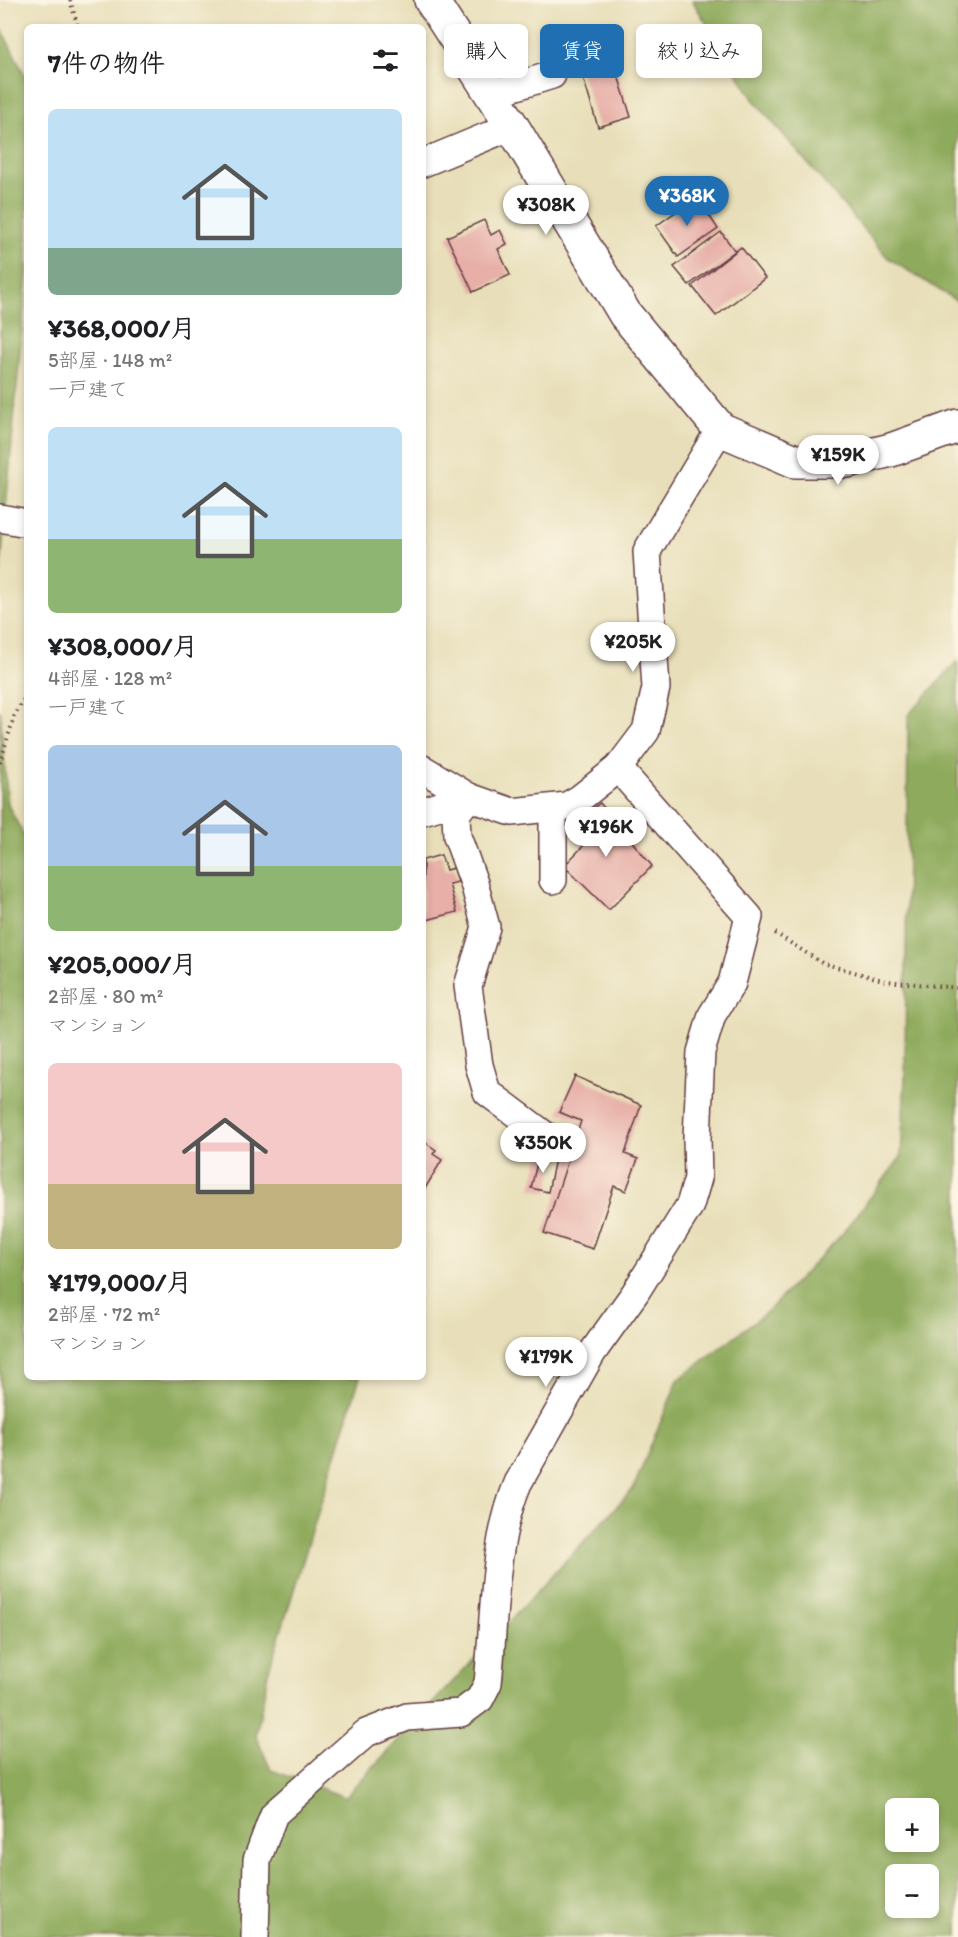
<!DOCTYPE html>
<html lang="ja">
<head>
<meta charset="utf-8">
<style>
	body { margin:0; font-family:Itim,"Klee One",sans-serif; background:#f6f6f6; color:#202124; height:100vh; display:flex; flex-direction:column; font-size:22px; white-space:nowrap }
	* { box-sizing:border-box; margin:0 }
	p { font-size:20px; color:#757577 }
	.icon { flex:none; width:33px; height:33px; fill:none; stroke:currentColor; stroke-width:2; stroke-linecap:round; stroke-linejoin:round }
	.map { position:relative; flex:1; overflow:hidden }
	.sheet { position:absolute; left:24px; top:24px; width:402px; height:1356px; display:flex; flex-direction:column; background:#fff; border-radius:9px; box-shadow:0 3px 9px #0003 }
	.sheet>* { flex:none }
	.top-card { position:absolute; left:444px; top:24px; width:423px; height:54px; display:flex; gap:12px }
	.fabs { position:absolute; left:885px; top:1798px; display:grid; gap:12px }
	.fabs a { display:grid; place-items:center; width:54px; height:54px; border-radius:9px; background:#fff; box-shadow:0 3px 9px #0003; font-size:30px }
	.price { position:absolute; translate:-50% -51px; padding:0 14px; border-radius:21px; background:#fff; color:#222; font-size:20px; line-height:39px; filter:drop-shadow(0 2px 3px #0008) }
	.price::after { content:''; position:absolute; left:50%; top:36px; width:18px; height:14px; margin-left:-9px; background:inherit; clip-path:polygon(0 0,100% 0,50% 100%) }
	.price.selected { background:#1f6fb2; color:#fff }
	ul { padding:0; list-style:none }
	li { display:grid; align-content:center; gap:12px; height:318px; padding:0 24px }
	li span { display:grid; place-items:center; height:186px; border-radius:9px; color:#555 }
	li>.icon { margin-inline-start:auto }
	span .icon { width:108px; height:108px; fill:#fffc; stroke-width:1 }
	li b { font-size:26px }
	h2 { display:flex; justify-content:space-between; align-items:center; height:72px; padding:0 24px; font-size:26px }
	.pill { padding:0 21px; border-radius:9px; background:#fff; box-shadow:0 3px 9px #0003; font-size:21px; line-height:54px }
	.pill.selected { background:#1f6fb2; color:#fff }
	.map>svg:first-child { display:block }
	.forest { fill:#8eaa5c; stroke:#6c6444; stroke-width:1.5; fill-rule:evenodd }
	.building { fill:#e7afa7 }
	.lines { fill:none; stroke-linecap:round; stroke-linejoin:round }
	.minor-casing { stroke:#623c40; stroke-width:30 }
	.tertiary-casing { stroke:#623c40; stroke-width:36 }
	.path { stroke:#623c40; stroke-width:4; stroke-dasharray:1.5 4.5; stroke-linecap:butt }
	.minor { stroke:#fff; stroke-width:27 }
	.tertiary { stroke:#fff; stroke-width:33 }
</style>
</head>
<body>
<div class="map">
<svg width="958" height="1937" viewBox="0 0 958 1937">
	<rect width="100%" height="100%" fill="#fcf5e5"/>
	<filter id="ink" filterUnits="userSpaceOnUse"><feTurbulence type="fractalNoise" baseFrequency=".0167" numOctaves="2"/><feDisplacementMap in="SourceGraphic" scale="12" xChannelSelector="R" yChannelSelector="G"/><feConvolveMatrix kernelMatrix="1 2 1 2 8 2 1 2 1" color-interpolation-filters="sRGB"/></filter>
	<filter id="wash" filterUnits="userSpaceOnUse"><feTurbulence type="fractalNoise" baseFrequency=".008" numOctaves="4" result="noise"/><feDisplacementMap in="SourceGraphic" scale="24" xChannelSelector="R" yChannelSelector="G"/><feGaussianBlur stdDeviation="1.35" result="paint"/><feColorMatrix in="noise" values="0 0 0 0 0 0 0 0 0 0 0 0 0 0 0 0 0 1.4 0 .05"/><feComposite in="paint" operator="in"/></filter>
	<g filter="url(#wash)">
		<rect width="100%" height="100%" fill="#e8dfba"/>
		<!-- forest -->
		<g class="forest">
			<path d="M692 0H958V302L888 258 753 99Z"/>
			<path d="M0 26 25 76 27 99V273L0 575Z"/>
			<path d="M958 661V1937H0V710L8 805 27 842V1377H360L268 1673 256 1736 271 1770 345 1797 633 1489 678 1380 769 1310 844 1232 901 1157 905 1078 908 715ZM896 1809H928V1842H896ZM896 1875H928V1908H896Z"/>
		</g>
		<g id="blocks">
			<!-- building -->
			<g class="building">
				<path d="M607 40 631 117 598 127 575 51Z"/>
				<path d="M697 197 718 229 678 257 656 226Z"/>
				<path d="M484 220 491 235 500 230 507 244 498 249 510 275 473 292 447 237Z"/>
				<path d="M721 232 735 251 689 285 674 267Z"/>
				<path d="M741 247 765 278 716 316 692 286Z"/>
				<path d="M600 803 652 866 609 910 564 866 586 843 571 826Z"/>
				<path d="M441 855 446 870 454 868 458 882 449 884 457 912 423 921V860Z"/>
				<path d="M575 1076 641 1105 625 1154 638 1159 626 1191 614 1186 593 1249 544 1233 581 1121 559 1112Z"/>
				<path d="M423 1141 436 1150 433 1154 442 1160 423 1192Z"/>
				<path d="M539 1155 555 1159 548 1192 531 1188Z"/>
			</g>
		</g>
	</g>
	<g filter="url(#ink)">
		<use href="#blocks" fill-opacity="0" stroke="#623c40" stroke-width="1.5"/>
		<g class="lines">
			<!-- minor casing -->
			<g class="minor-casing">
				<g id="minor">
					<path d="M491 94 552 75"/>
					<path d="M423 163 512 126"/>
					<path d="M0 518 27 523"/>
					<path d="M423 769 469 797 512 812 567 806 579 799 618 768 646 731 656 688 647 551 720 429"/>
					<path d="M469 797 456 814 457 836 474 883 486 927 468 986 479 1065 487 1092 546 1136"/>
					<path d="M553 808V880"/>
					<path d="M423 811 469 797"/>
					<path d="M255 1937 257 1860 274 1814 366 1733 407 1717 461 1713 480 1699 488 1683C495 1617 492 1545 518 1483L592 1353 635 1293 690 1205 698 1178 697 1138 701 1052 712 1015 732 983 749 917 618 768"/>
				</g>
			</g>
			<!-- tertiary casing -->
			<g class="tertiary-casing">
				<path id="tertiary" d="M431 0 512 126 625 314 720 429 795 461H847L891 450 958 426"/>
			</g>
			<!-- path -->
			<g class="path">
				<path d="M70 0 78 27"/>
				<path d="M0 763 14 717 27 694"/>
				<path d="M775 933 822 963 886 981 958 988"/>
			</g>
			<!-- minor -->
			<use href="#minor" class="minor"/>
			<!-- tertiary -->
			<use href="#tertiary" class="tertiary"/>
		</g>
	</g>
</svg>
<div class="fabs">
<a>+</a>
<a>−</a>
</div>
<b class="price selected" style="left:687px;top:227px">¥368K</b>
<b class="price" style="left:546px;top:236px">¥308K</b>
<b class="price" style="left:838px;top:486px">¥159K</b>
<b class="price" style="left:633px;top:673px">¥205K</b>
<b class="price" style="left:606px;top:858px">¥196K</b>
<b class="price" style="left:543px;top:1174px">¥350K</b>
<b class="price" style="left:546px;top:1388px">¥179K</b>
<div class="top-card">
<a class="pill">購入</a>
<a class="pill selected">賃貸</a>
<a class="pill">絞り込み</a>
</div>
<section class="sheet">
<h2>7件の物件<svg class="icon" aria-label="filters" viewBox="0 0 24 24"><path d="M4 7h16M4 17h16"/><circle cx="9" cy="7" r="2"/><circle cx="15" cy="17" r="2"/></svg></h2>
<ul>
<li><span style="background:linear-gradient(#bfe0f5 75%,#7fa58c 0)"><svg class="icon" aria-label="home" viewBox="0 0 24 24"><path d="M3 11l9-7 9 7M6 9v11h12V9"/></svg></span><div><b>¥368,000/月</b><p>5部屋 · 148 m²</p><p>一戸建て</p></div></li>
<li><span style="background:linear-gradient(#bfe0f5 60%,#8fb573 0)"><svg class="icon" aria-label="home" viewBox="0 0 24 24"><path d="M3 11l9-7 9 7M6 9v11h12V9"/></svg></span><div><b>¥308,000/月</b><p>4部屋 · 128 m²</p><p>一戸建て</p></div></li>
<li><span style="background:linear-gradient(#a9c7e8 65%,#8fb573 0)"><svg class="icon" aria-label="home" viewBox="0 0 24 24"><path d="M3 11l9-7 9 7M6 9v11h12V9"/></svg></span><div><b>¥205,000/月</b><p>2部屋 · 80 m²</p><p>マンション</p></div></li>
<li><span style="background:linear-gradient(#f6c9c9 65%,#c2b280 0)"><svg class="icon" aria-label="home" viewBox="0 0 24 24"><path d="M3 11l9-7 9 7M6 9v11h12V9"/></svg></span><div><b>¥179,000/月</b><p>2部屋 · 72 m²</p><p>マンション</p></div></li>
</ul>
</section>
</div>
</body>
</html>
